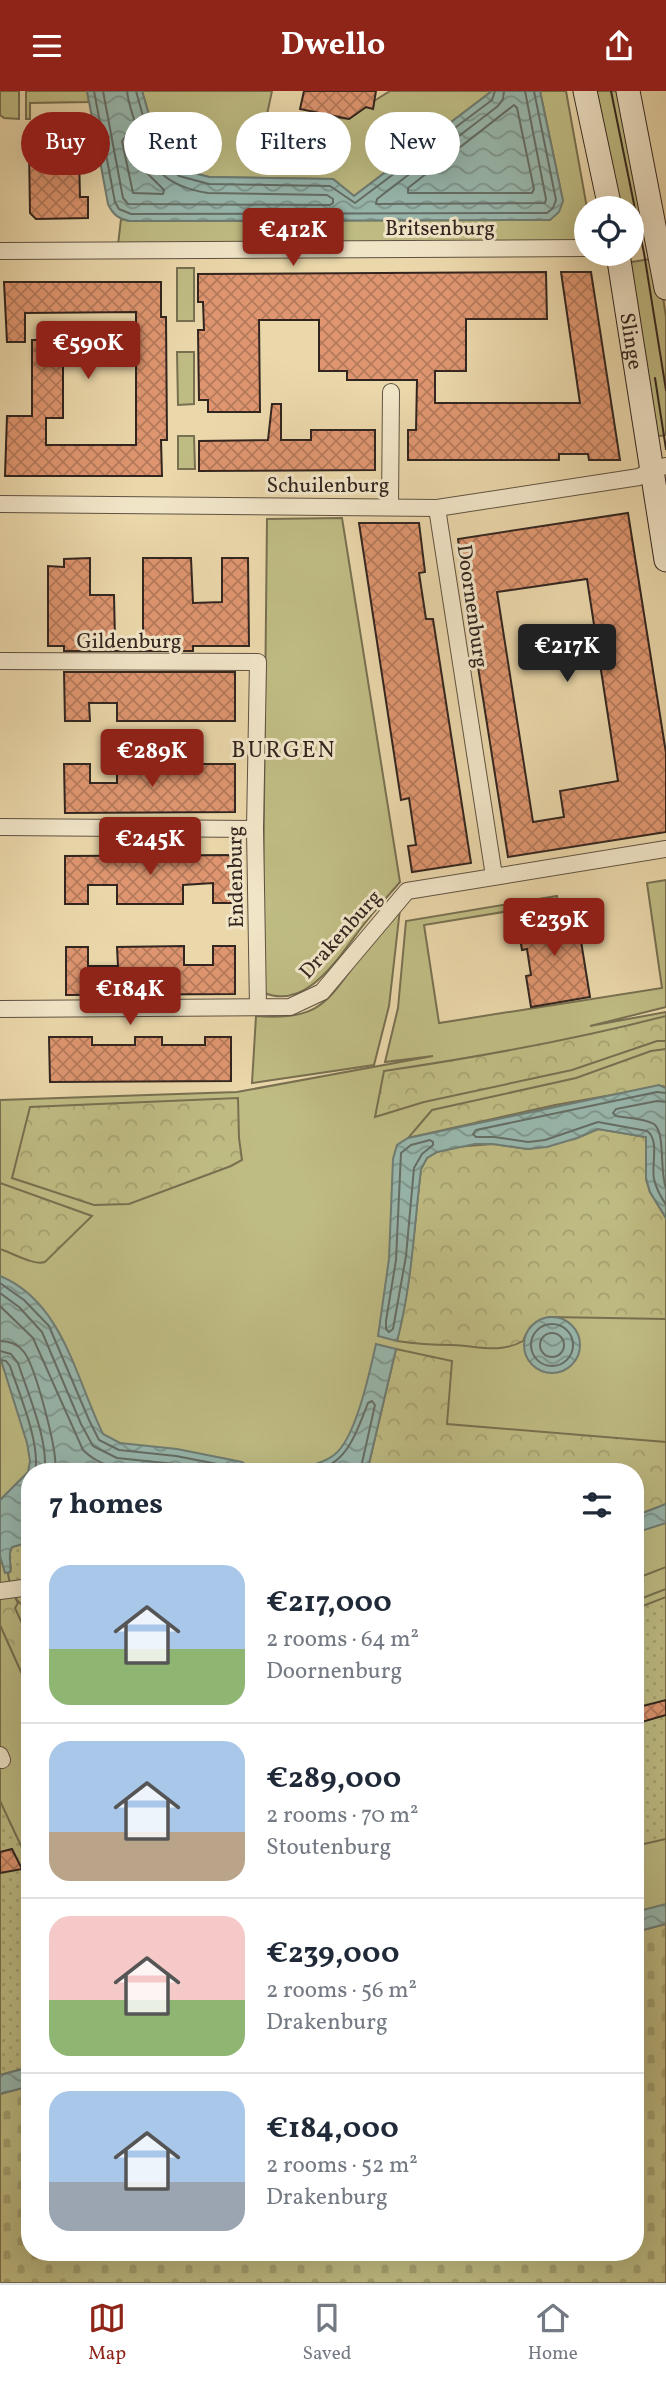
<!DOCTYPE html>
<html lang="en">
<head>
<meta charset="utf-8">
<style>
	body { margin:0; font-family:Vollkorn,serif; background:#f6f6f7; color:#1f2937; height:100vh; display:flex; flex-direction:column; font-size:26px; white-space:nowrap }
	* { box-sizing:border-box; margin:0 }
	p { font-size:23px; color:#747a83 }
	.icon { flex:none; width:38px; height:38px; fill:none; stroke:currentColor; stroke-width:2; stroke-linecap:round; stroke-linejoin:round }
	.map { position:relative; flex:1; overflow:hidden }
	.drawer { position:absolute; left:21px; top:1372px; width:623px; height:798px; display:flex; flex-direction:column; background:#fff; border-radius:28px; box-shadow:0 7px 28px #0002 }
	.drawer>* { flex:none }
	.guide { position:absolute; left:21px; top:21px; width:625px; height:63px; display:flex; gap:14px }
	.buttons { position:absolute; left:574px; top:105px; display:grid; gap:14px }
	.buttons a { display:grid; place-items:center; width:70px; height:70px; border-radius:50%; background:#fff; box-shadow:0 7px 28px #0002; font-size:35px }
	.price { position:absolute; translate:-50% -60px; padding:0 16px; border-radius:7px; background:#8f2418; color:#fff; font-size:23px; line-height:46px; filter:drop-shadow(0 2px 4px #0008) }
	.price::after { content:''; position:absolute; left:50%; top:42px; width:21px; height:16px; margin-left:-10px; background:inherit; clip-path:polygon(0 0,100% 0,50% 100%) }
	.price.active { background:#222; color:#fff }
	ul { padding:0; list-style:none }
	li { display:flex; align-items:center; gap:21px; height:175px; padding:0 28px }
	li+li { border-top:2px solid #e0e1e3 }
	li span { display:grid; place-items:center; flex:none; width:196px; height:140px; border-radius:21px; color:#555 }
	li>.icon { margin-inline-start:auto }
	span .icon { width:84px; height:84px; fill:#fffc; stroke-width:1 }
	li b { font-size:30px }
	h2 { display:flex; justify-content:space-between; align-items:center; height:84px; padding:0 28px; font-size:30px }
	.tag { padding:0 24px; border-radius:32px; background:#fff; box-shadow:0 7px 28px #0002; font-size:24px; line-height:63px }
	.tag.active { background:#8f2418; color:#fff }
	header { display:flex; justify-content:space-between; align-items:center; height:91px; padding:0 28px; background:#8f2418; color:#fff; font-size:32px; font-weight:700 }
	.tab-bar { display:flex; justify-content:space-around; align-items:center; height:98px; border-top:2px solid #e0e1e3; background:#fff; font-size:19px; color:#747a83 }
	.tab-bar a { display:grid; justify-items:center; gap:4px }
	.tab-bar .active { color:#8f2418 }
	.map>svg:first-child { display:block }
	.green { fill:#bfbc83; stroke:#787051; stroke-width:2 }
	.forest { fill:url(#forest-crowns); stroke:#787051; stroke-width:2 }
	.cemetery { fill:url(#cemetery-stones); stroke:#787051; stroke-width:2 }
	.garden { fill:url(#garden-dots); stroke:#787051; stroke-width:2 }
	.water { fill:url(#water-waves); stroke:#6f7d75; stroke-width:2 }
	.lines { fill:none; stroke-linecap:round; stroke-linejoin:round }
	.shore { stroke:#656e66; stroke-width:2 }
	.building { fill:url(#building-cross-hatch); stroke:#32251f; stroke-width:2; fill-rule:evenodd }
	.minor-casing { stroke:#605242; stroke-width:18 }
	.secondary-casing { stroke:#32251f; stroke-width:25 }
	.minor { stroke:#f1e5c8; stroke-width:16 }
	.secondary { stroke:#f1e5c8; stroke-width:23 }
	.tram { stroke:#32251f; stroke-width:2 }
	.labels { text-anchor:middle; stroke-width:6; stroke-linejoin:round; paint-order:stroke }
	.street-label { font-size:21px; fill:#32251f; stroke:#f1e5c8 }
	.neighbourhood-label { font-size:23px; letter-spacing:2px; fill:#32251f; stroke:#f1e5c8 }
</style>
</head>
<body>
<header><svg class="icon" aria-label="menu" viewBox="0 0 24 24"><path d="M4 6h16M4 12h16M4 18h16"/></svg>Dwello<svg class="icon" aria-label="share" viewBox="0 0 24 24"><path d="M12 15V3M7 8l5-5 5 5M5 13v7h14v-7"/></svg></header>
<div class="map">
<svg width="666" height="2192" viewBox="0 0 666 2192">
	<defs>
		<pattern id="forest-crowns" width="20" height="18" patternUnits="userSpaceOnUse" patternTransform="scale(1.75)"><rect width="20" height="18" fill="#bfbc83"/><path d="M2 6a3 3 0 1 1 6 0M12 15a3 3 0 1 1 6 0" fill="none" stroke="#a5a171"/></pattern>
		<pattern id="cemetery-stones" width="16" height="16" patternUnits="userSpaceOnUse" patternTransform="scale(1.75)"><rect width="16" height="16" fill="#bfbc83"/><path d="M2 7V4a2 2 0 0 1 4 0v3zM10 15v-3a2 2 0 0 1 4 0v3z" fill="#a5a171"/></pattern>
		<pattern id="garden-dots" width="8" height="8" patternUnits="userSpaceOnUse" patternTransform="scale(1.75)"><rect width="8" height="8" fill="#bfbc83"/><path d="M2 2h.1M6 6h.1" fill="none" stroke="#a5a171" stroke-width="1.8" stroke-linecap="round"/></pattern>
		<pattern id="water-waves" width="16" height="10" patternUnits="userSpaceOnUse" patternTransform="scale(1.75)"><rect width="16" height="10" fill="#98b8ae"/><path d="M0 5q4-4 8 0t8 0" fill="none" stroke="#7d958d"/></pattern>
		<pattern id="building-cross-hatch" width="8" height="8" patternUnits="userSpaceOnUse" patternTransform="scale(1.75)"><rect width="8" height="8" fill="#df9670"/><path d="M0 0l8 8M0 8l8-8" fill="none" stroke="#b57a5b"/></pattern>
	</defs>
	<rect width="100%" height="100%" fill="#ead7aa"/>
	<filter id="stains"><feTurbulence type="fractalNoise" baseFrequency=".00286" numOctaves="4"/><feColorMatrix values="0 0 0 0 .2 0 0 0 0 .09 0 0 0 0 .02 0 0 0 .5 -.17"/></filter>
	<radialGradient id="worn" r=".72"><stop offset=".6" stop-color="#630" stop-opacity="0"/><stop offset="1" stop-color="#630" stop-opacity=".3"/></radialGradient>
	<!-- green -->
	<g class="green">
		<path d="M0 0H19V28L4 27 0 24Z"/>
		<path d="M26 0H87L89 11 30 12V28H26Z"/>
		<path d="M142 0H272L263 42 307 51 313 24 349 28 366 16 373 17 374 10 390 0H492L354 105 333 88 209 86 182 79 163 61 156 48Z"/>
		<path d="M540 0H566L587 117 586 143 578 144 577 153 118 154 121 128 130 130 550 129 563 110Z"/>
		<path d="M592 0H617L642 126 634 134 632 133V117H618Z"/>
		<path d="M657 167 666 226V344L652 346 625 172Z"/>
		<rect x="177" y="177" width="17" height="53"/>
		<path d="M177 261H194V313L178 314Z"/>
		<path d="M178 345H194L195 378H178Z"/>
		<path d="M342 427 400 791C388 805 376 818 365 832 340 863 308 922 262 901L267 428Z"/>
		<path d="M666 789V916L590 935 666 921V1825L635 1833V1381H30V1985L0 1993V1009L237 1001 433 965 385 971 398 917 406 830 557 805 558 812 424 834 439 932 662 897 647 792Z"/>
		<path d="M400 818 389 915 374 974 252 992 256 925C324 931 328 907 365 860 376 845 389 832 400 818Z"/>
	</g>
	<!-- forest -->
	<g class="forest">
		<path d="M666 925V950H657L572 979 424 1011 375 1026 384 980C479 966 573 949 666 925Z"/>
		<path d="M666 958V997L663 995 555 1014 408 1047 432 1019 576 987 651 960Z"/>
		<path d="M238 1007 239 1047 242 1069 231 1075 129 1113 94 1114 12 1087 30 1016Z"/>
		<path d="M598 1038 646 1046V1088L650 1101 666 1127V1228L550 1226C536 1229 528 1236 523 1250 500 1263 478 1255 453 1254 434 1254 416 1253 397 1250 411 1193 414 1136 421 1078L427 1067 437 1061 455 1056 493 1053 528 1058 577 1047Z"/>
		<path d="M0 1092 92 1125 45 1171C35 1175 12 1162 0 1158Z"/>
		<path d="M396 1258 452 1270 447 1333 666 1351V1413L635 1425V1381H367Z"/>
		<path d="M666 1476V1498L635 1510V1488Z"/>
		<path d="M0 1505 15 1506 18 1512 15 1517 30 1550V1601L0 1534Z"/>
	</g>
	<!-- cemetery -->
	<path class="cemetery" d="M666 1833V2192H0V2003L30 1995V2161H635V1841Z"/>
	<!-- garden -->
	<g class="garden">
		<path d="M30 1451V1530L23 1514C13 1509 10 1493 8 1483L11 1478 9 1464 12 1456Z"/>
		<path d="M666 1506V1748L635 1755V1518Z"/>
		<path d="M0 1710 30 1774V1976L0 1984Z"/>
	</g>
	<!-- water -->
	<g class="water">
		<path d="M87 0H142L156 48 163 61 182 79 209 86 333 88 354 105 492 0H540L563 110 559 121 550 129 130 130C119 128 113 124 108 113Z"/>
		<path d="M659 994 666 997V1127L650 1101 646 1087V1046L598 1038 577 1047 547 1056 528 1058 493 1053H475L437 1061 427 1067 421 1078C414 1136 412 1194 397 1250L378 1245 389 1168 393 1068 397 1054 408 1047Z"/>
		<path d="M0 1185C63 1211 76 1288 103 1343L120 1352 177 1358 242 1371 251 1377 252 1381H30V1451L12 1456C7 1464 12 1473 10 1481L5 1482 0 1465V1409L28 1381 30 1370 27 1352 0 1266Z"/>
		<circle cx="552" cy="1254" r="28"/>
		<path d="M376 1253 396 1258 367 1381H294L293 1378C307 1375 322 1373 334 1364 356 1348 370 1279 376 1253Z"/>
		<path d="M666 1413V1432L635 1442V1425Z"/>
		<path d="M666 1813V1833L635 1841V1821Z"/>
		<path d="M30 1976V1995L0 2003V1984Z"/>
	</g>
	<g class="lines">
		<!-- shore -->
		<g class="shore">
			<path d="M94 0 115 111 119 118 131 123 547 122 553 117 556 109 534 0"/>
			<path d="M103 0 123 107 128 113 330 114 333 112V108L327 104 208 102C162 95 148 74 135 32 132 21 128 11 127 0"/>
			<path d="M136 0 150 50 156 64 179 85 209 93 330 95 355 112 492 9 495 0"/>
			<path d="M504 0 503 8 498 15 377 108 376 113 545 112 546 108 525 0"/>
			<path d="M514 14 517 17 534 98 532 102H408V97Z"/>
			<path d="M125 46 129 47 141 76 164 99 163 103 133 102 122 50Z"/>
			<path d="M666 1002 657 1001 476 1039 473 1043 476 1046H494L528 1051 545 1049 598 1031 647 1040C660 1049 651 1074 654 1088 656 1098 661 1106 666 1114"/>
			<path d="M666 1011 657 1010 616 1018 613 1022 616 1025C627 1027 644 1027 654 1033 666 1043 659 1080 666 1097"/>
			<path d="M430 1049 433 1051V1054L422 1063 414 1077 406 1165 393 1238 389 1241 386 1238V1230L396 1169 401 1062 411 1054Z"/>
			<path d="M0 1192 24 1209 49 1235 89 1329 99 1349 119 1359 176 1365 238 1377 244 1381"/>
			<path d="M0 1202 19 1216 42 1241 81 1333 93 1355 117 1367 175 1373 212 1381"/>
			<path d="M0 1215 33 1247 83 1359C99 1375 120 1379 141 1381"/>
			<circle cx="552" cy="1254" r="21"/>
			<circle cx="552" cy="1254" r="12"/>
			<path d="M0 1250C9 1250 18 1253 24 1261 35 1275 59 1363 55 1381"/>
			<path d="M0 1260 11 1263 18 1272C27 1300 50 1353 44 1381"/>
			<path d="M0 1269 6 1270 10 1275C19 1302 41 1354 35 1381"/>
			<path d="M312 1381C348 1373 356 1342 368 1312L372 1310 375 1314 360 1381"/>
		</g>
	</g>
	<!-- building -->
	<g class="building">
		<path d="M304 0H376L373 18 366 16 349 28 300 18Z"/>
		<path d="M29 55H50L51 66 79 65 80 106H88V127L36 128 30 122Z"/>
		<path d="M546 181 547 228H466V280H435V312H580L561 181H591L620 369H589L588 363H559V369H408V339H416L417 289H347V280H319V229H259L260 321H208V309H199L198 239H204L203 211H198V183Z"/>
		<path d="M4 191H161V226H166L167 349H161L162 385H5L7 325H32V249H63V327H46V354H136V221L25 222V251H7Z"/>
		<path d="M272 313H281V349H311V339H375V379L199 380V350L268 349Z"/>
		<path d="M628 422 666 662V741L508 766 467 506 474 505 471 477 462 479 458 448ZM587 488 618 690 560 700 564 726 533 731 497 501Z"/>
		<path d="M359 432H419L425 481 419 482 426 528H433L471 772 412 781 408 755 416 754 409 707 401 709Z"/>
		<path d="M90 467V504H114L115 549 143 550V467H191L193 512 222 511V467H248L249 555H193V560H64V555H48V475L64 476V468Z"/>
		<path d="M64 581H235V630H117V612H89L90 630H65Z"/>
		<path d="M64 673H90V692H117V673H235V721L65 722Z"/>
		<path d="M235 764V812H213V792L183 794V813H117V794H88V813H65V765Z"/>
		<path d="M576 819 590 906 531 916 526 885 531 884 527 858 522 859 517 828Z"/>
		<path d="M184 855V874H213V855H235V903L66 904V856H88V875H118L117 856Z"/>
		<path d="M49 946H92V954H135V946H162V954H205V946H231V990L50 991Z"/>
		<path d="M666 1609V1624L635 1633V1617Z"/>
		<path d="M12 1758 22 1778 0 1782V1761Z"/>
	</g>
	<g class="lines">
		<!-- minor casing -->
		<g class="minor-casing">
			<g id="minor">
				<path d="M0 160 586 157"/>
				<path d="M0 413 437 417 639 386 652 379 666 375"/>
				<path d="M390 415 391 301"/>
				<path d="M437 417 494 785"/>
				<path d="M0 570 258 571 255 738 258 916"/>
				<path d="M0 736 255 738"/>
				<path d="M0 918 290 916 322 901 407 800 666 758"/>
				<path d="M0 1500 30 1496"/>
				<path d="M0 1664 2 1669"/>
			</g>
		</g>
		<!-- secondary casing -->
		<g class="secondary-casing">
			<g id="secondary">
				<path d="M585 0 610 117"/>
				<path d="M628 0 666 197"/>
				<path id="s1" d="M618 163 666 469"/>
			</g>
		</g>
		<!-- minor -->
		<use href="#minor" class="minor"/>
		<!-- secondary -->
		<use href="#secondary" class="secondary"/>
		<!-- tram -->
		<g class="tram">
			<path d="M611 0 644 162 666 299"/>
			<path d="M655 287 666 358"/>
		</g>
	</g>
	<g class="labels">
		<!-- street labels -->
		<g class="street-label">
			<text x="440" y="144">Britsenburg</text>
			<text dy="7" stroke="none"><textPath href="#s1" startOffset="88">Slinge</textPath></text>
			<text x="328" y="401">Schuilenburg</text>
			<text transform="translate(473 515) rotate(82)" y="7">Doornenburg</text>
			<text x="129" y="557">Gildenburg</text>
			<text transform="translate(235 786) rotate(-91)" y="7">Endenburg</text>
			<text transform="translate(340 843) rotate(-48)" y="7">Drakenburg</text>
		</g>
		<!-- neighbourhood labels -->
		<g class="neighbourhood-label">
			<text x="284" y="666">BURGEN</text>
		</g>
	</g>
	<rect width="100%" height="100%" filter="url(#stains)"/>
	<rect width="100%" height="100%" fill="url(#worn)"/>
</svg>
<div class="buttons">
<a><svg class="icon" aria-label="locate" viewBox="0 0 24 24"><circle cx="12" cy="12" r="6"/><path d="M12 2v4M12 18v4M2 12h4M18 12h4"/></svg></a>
</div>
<b class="price" style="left:293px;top:177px">€412K</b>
<b class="price" style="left:88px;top:290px">€590K</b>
<b class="price active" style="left:567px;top:593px">€217K</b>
<b class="price" style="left:152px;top:698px">€289K</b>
<b class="price" style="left:150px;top:786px">€245K</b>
<b class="price" style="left:554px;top:867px">€239K</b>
<b class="price" style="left:130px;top:936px">€184K</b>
<div class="guide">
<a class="tag active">Buy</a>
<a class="tag">Rent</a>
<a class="tag">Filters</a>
<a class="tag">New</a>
</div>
<section class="drawer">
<h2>7 homes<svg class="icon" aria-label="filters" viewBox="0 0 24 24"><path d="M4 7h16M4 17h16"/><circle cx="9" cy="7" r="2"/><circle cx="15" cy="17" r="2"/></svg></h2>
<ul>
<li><span style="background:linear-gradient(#a9c7e8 60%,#8fb573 0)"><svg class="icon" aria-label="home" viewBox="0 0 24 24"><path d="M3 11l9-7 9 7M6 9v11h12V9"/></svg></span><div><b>€217,000</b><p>2 rooms · 64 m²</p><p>Doornenburg</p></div></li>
<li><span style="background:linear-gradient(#a9c7e8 65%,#b9a48a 0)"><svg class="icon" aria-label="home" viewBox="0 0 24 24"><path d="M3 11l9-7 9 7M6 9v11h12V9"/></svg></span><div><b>€289,000</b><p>2 rooms · 70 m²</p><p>Stoutenburg</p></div></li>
<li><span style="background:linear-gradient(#f6c9c9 60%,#8fb573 0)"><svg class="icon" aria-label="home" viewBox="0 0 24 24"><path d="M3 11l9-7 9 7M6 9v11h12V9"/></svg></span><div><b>€239,000</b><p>2 rooms · 56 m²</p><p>Drakenburg</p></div></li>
<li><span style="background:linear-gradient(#a9c7e8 65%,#9aa5b1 0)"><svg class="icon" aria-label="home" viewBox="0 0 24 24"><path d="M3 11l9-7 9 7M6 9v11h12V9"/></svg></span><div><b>€184,000</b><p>2 rooms · 52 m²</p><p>Drakenburg</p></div></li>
</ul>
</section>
</div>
<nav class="tab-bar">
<a class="active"><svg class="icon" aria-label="map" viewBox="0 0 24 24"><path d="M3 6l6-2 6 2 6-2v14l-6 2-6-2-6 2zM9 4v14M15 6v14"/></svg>Map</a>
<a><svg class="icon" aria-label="saved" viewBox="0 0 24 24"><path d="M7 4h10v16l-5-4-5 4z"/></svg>Saved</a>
<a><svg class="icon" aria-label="home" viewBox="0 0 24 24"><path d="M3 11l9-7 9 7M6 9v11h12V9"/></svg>Home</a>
</nav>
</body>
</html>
